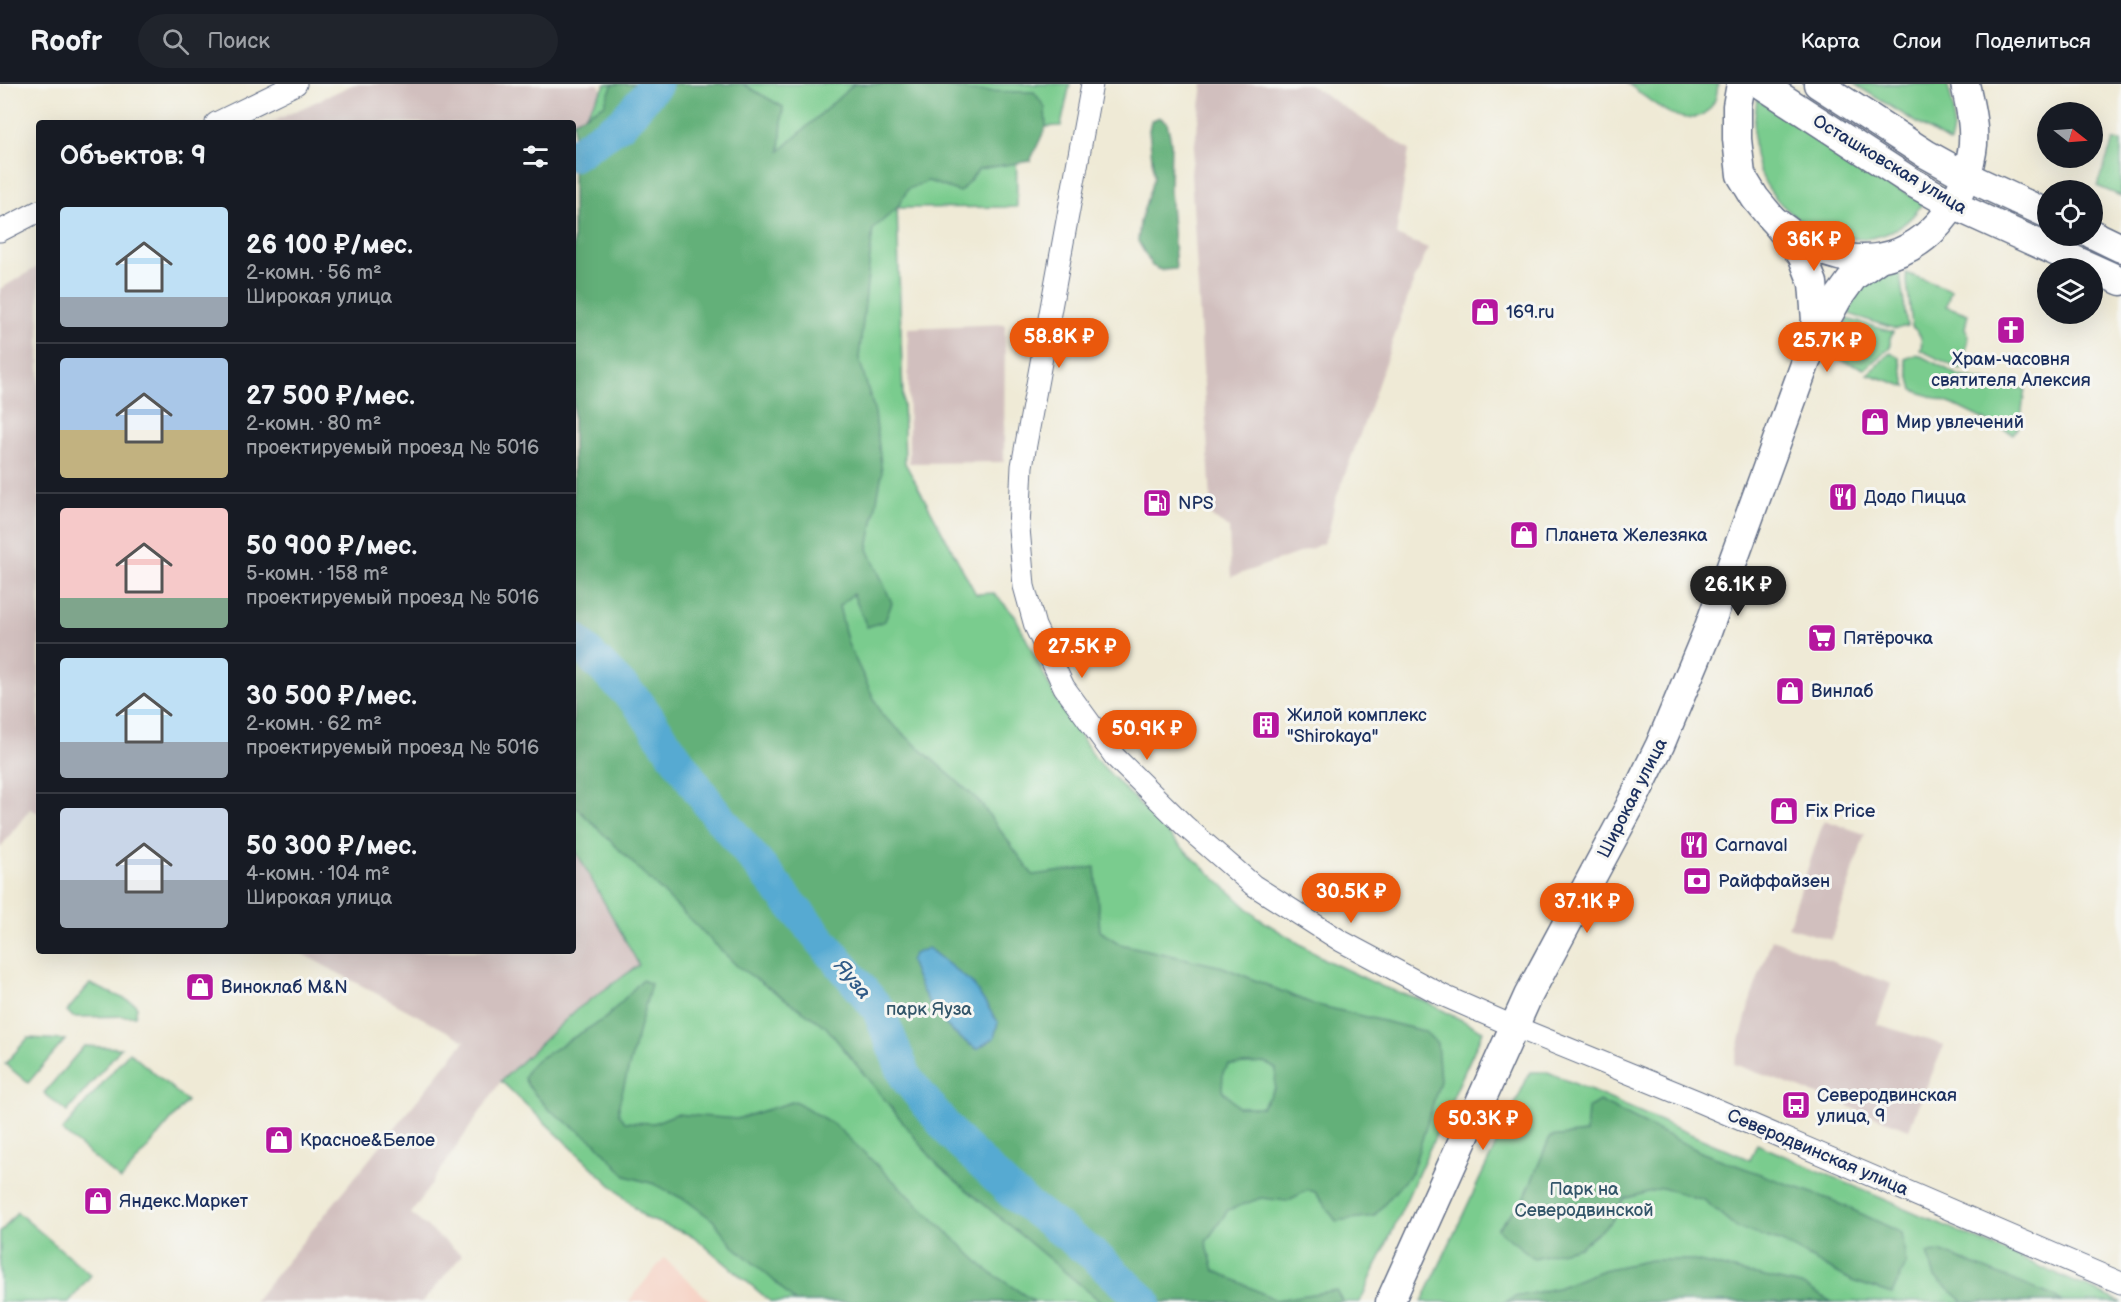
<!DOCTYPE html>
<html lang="ru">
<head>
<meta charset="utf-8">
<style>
	body { margin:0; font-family:"Balsamiq Sans",sans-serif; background:#20242c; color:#f1f3f6; height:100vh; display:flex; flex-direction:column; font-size:22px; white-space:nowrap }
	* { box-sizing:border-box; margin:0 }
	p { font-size:20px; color:#9ea1a6 }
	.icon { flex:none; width:33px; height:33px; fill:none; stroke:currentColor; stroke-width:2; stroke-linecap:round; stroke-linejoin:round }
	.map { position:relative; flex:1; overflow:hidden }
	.sheet { position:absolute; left:36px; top:36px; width:540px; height:834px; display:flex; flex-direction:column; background:#171b24; border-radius:6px; box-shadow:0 6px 24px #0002 }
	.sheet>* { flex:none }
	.needle { width:39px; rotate:107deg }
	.buttons { position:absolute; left:2037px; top:18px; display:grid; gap:12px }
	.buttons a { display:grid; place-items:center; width:66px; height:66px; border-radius:50%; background:#171b24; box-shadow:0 6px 24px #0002; font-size:30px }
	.price { position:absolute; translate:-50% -51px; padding:0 14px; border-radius:21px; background:#ea580c; color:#fff; font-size:20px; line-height:39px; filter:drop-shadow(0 2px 3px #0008) }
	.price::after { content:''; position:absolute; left:50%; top:36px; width:18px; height:14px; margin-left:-9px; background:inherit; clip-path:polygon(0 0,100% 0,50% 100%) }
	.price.current { background:#222; color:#fff }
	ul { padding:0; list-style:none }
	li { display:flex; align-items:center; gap:18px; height:150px; padding:0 24px }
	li+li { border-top:2px solid #363941 }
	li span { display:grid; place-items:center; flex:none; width:168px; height:120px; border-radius:6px; color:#555 }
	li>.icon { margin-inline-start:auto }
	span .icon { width:72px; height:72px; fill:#fffc; stroke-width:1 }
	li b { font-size:26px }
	h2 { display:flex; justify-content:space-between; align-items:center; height:72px; padding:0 24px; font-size:26px }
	header { display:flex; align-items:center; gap:36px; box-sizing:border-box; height:84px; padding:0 30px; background:#171b24; border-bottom:2px solid #363941 }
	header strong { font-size:28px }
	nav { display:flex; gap:33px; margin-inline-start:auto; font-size:21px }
	.search { width:420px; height:54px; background:#20242c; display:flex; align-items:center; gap:15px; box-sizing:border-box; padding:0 21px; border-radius:33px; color:#9ea1a6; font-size:22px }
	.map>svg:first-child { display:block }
	.built { fill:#f6d2c4 }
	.industrial { fill:#d1bfbe }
	.green { fill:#7acc8e; stroke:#4a7e76; stroke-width:1.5 }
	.forest { fill:#63b079; stroke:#3f706c; stroke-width:1.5; fill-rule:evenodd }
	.water { fill:#56aad2; stroke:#386c98; stroke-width:1.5 }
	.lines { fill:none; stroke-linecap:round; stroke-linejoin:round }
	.river { stroke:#56aad2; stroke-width:33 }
	.minor-casing { stroke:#657088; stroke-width:23 }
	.secondary-casing { stroke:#657088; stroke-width:31 }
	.minor { stroke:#fff; stroke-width:21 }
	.secondary { stroke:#fff; stroke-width:28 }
	.labels { text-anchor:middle; stroke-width:6; stroke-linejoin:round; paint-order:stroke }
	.street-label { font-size:18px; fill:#1b2f5e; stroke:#f6f6f2 }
	.poi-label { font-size:18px; fill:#1b2f5e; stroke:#f6f6f2; text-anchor:start }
	.park-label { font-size:18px; fill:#33566a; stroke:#f6f6f2 }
	.water-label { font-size:20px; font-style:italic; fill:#305a87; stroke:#f6f6f2 }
</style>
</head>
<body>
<header>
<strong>Roofr</strong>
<div class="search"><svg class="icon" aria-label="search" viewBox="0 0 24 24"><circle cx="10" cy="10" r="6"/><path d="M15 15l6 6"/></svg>Поиск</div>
<nav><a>Карта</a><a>Слои</a><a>Поделиться</a></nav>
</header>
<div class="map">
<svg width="2121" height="1218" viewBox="0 0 2121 1218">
	<rect width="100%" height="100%" fill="#f6f6f2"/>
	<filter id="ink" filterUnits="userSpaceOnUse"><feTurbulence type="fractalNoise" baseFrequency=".0167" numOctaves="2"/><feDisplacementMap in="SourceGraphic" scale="12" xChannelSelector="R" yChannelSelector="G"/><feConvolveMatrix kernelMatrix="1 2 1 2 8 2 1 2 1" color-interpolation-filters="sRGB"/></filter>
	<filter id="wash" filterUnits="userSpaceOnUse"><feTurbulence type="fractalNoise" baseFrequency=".008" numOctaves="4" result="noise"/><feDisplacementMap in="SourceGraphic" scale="24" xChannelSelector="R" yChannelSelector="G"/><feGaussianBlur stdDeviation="1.35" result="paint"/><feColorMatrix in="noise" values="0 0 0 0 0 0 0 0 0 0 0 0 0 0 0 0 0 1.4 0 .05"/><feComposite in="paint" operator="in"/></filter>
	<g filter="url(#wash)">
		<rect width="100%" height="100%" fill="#efead6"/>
		<!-- built -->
		<path class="built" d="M664 1174 711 1218H628Z"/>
		<!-- industrial -->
		<g class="industrial">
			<path d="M354 0H599L602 8 584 33 566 39H270Z"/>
			<path d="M1203 0H1309L1409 66 1396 151 1428 164 1411 204 1369 326 1335 417 1329 447 1323 459 1310 465 1231 493 1229 444 1212 433 1191 89Z"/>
			<path d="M39 182V729L30 725 0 764V205Z"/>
			<path d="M1005 240 1004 378 909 379 908 244Z"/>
			<path d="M1824 736 1865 750 1831 856 1788 843Z"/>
			<path d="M573 762 639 881 576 926 501 997 411 1130 462 1171 423 1218H254L465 957 297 867H573Z"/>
			<path d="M1772 855 1891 900 1877 940 1944 961 1909 1045 1734 980 1751 914Z"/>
		</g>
		<!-- green -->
		<g class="green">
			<path d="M606 0H1070L1061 42 1016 44 1017 123 897 124 905 379 976 510 994 509 1015 532 1056 615 1095 674 1174 756 1258 834 1324 875 1383 903 1425 917 1483 947 1360 1218H771L693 1152 646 1134 501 997 576 926 639 881 573 762V39H566L584 33Z"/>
			<path d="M1628 0H1718C1717 12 1715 21 1705 29 1680 47 1648 14 1628 0Z"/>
			<path d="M1854 0H1947C1954 20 1956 39 1950 59Z"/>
			<path d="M1757 15 1889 100 1923 118C1883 185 1785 151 1760 88 1750 64 1754 39 1757 15Z"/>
			<path d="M2113 57H2121V112L2097 102Z"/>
			<path d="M1900 189 1907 242 1896 245 1849 230C1861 193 1863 198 1900 189Z"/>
			<path d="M1906 189 1951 206 1946 222 1968 230 1965 244 1969 252 1961 286 1920 266C1924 257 1920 248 1912 243Z"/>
			<path d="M1847 235 1893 248 1890 255V263L1865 285 1834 273Z"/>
			<path d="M1891 268 1899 274 1907 303 1868 290Z"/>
			<path d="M1917 270 1960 292 2025 305 2020 340 2013 350 1954 321 1913 306 1905 275Z"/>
			<path d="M90 900 134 919 137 923 135 932 73 933 67 927Z"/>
			<path d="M28 954 65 956 28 999 5 980Z"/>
			<path d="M84 962 121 964 67 1028 44 1009Z"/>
			<path d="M129 968 187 1017 121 1096 62 1047Z"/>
			<path d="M1530 988H1548L1750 1076 1757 1060 2121 1218H1422Z"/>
			<path d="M17 1128 91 1191 69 1218H0V1149Z"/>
		</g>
		<!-- forest -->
		<g class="forest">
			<path d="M613 0H743L783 23 780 67 854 0H933L970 7 1034 8 1045 23 1046 43 1030 77 979 85 960 108 928 97 908 105 897 124 873 145 859 274 875 329 882 389 868 465 892 519 885 537 867 543 853 510 839 522 848 560 882 631 978 716 1033 791 1095 783 1100 847 1120 860 1223 883 1313 920 1424 947 1437 959 1440 997 1412 1088 1374 1132 1336 1137 1315 1108 1308 1106 1287 1117 1261 1114 1228 1126 1206 1158 1214 1186 1276 1216 1336 1206 1343 1218H1101L939 1083 826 943 737 882 573 720V39H570L604 21ZM1265 979 1276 985 1275 1004 1262 1023H1238L1222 1006 1223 988 1229 981Z"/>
			<path d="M1159 33 1167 38 1171 57 1170 106 1176 185 1161 186 1152 182 1138 157 1140 138 1154 93 1149 46 1151 37Z"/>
			<path d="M642 896 651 900 619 1020V1030L625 1038 654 1039 676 1030 737 1035 795 1017 835 1041 987 1186 1035 1218H795L772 1195 732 1161 714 1137 687 1117 654 1100 626 1092 596 1059 548 1025 528 1002 524 994 528 985 535 977 607 933Z"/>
			<path d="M1599 1017 1703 1069 1834 1117 1902 1149 1906 1180 1892 1210 1852 1197 1782 1158 1737 1144 1704 1116 1662 1104 1624 1115 1612 1137 1580 1163 1534 1174 1497 1145 1524 1115 1550 1053 1586 1049 1588 1024Z"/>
			<path d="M1942 1168 2053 1212 2061 1218H1964L1935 1193 1927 1169Z"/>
			<path d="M1651 1176H1690L1805 1202 1832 1218H1504L1515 1213 1557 1204 1603 1186Z"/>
		</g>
		<!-- water -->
		<path class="water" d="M928 864 972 899 998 938 994 954 977 965C940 944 924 916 910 877L914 870Z"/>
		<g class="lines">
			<!-- river -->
			<g class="river">
				<path d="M573 71 623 38 656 0"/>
				<path d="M573 554 638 619 710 722 878 925 906 994 954 1053 1012 1109 1096 1173 1145 1218"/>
			</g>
		</g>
	</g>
	<g filter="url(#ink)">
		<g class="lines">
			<!-- minor casing -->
			<g class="minor-casing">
				<g id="minor">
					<path d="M1092 0 1022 382 1019 444 1024 502 1035 542 1064 603 1115 673 1185 742 1253 801 1341 857 1442 911 1513 942 1697 1017 2121 1199"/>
					<path d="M216 39 296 0"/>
					<path d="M0 147 39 127"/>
				</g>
			</g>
			<!-- secondary casing -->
			<g class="secondary-casing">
				<g id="secondary">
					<path d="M1741 0 1737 22V55L1741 91 1755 114 1802 171 1813 199 1816 236 1813 253"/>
					<path d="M1761 0 1910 97 1953 121 2121 197"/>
					<path d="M1818 0 1926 70 1966 92 2048 130"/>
					<path d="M1772 135C1795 153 1820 170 1849 174 1915 183 1962 129 1972 68 1976 46 1970 22 1965 0"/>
					<path d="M2092 150 2121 164"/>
					<path d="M1390 1218 1528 912 1629 724 1660 661 1706 551 1812 261 1838 214 1854 192 1878 175"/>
				</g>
			</g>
			<!-- minor -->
			<use href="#minor" class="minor"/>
			<!-- secondary -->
			<use href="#secondary" class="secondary"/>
		</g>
	</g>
	<!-- icons -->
	<defs>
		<g id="shop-square" transform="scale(1.5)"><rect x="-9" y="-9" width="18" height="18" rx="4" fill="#b5179e" stroke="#f6f6f2"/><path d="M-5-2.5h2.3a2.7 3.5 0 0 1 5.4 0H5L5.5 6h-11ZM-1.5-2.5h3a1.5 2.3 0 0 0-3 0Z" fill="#fff"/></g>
		<g id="church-square" transform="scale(1.5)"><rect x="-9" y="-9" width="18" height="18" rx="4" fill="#b5179e" stroke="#f6f6f2"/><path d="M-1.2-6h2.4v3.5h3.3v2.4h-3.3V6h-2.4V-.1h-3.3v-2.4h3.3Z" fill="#fff"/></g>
		<g id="restaurant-square" transform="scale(1.5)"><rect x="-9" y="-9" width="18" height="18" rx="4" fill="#b5179e" stroke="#f6f6f2"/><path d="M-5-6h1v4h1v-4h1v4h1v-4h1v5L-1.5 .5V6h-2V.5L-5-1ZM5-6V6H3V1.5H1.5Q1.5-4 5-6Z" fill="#fff"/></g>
		<g id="fuel-square" transform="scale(1.5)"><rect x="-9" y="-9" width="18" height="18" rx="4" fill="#b5179e" stroke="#f6f6f2"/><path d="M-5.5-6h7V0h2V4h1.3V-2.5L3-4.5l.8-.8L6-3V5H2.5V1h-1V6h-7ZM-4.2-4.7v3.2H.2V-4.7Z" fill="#fff"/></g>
		<g id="supermarket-square" transform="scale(1.5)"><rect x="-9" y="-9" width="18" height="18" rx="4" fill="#b5179e" stroke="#f6f6f2"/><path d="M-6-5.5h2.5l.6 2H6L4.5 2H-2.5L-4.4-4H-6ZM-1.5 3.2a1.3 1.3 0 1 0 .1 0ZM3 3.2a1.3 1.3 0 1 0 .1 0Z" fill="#fff"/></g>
		<g id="building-square" transform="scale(1.5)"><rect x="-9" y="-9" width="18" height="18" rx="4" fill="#b5179e" stroke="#f6f6f2"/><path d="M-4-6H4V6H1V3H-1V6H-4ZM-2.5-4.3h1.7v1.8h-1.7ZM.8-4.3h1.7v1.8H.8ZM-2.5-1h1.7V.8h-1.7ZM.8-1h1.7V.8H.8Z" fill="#fff"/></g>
		<g id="bank-square" transform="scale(1.5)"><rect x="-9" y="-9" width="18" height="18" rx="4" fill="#b5179e" stroke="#f6f6f2"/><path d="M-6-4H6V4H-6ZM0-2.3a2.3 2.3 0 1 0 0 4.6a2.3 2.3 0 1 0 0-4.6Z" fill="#fff"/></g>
		<g id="bus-square" transform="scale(1.5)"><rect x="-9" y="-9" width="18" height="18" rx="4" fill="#b5179e" stroke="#f6f6f2"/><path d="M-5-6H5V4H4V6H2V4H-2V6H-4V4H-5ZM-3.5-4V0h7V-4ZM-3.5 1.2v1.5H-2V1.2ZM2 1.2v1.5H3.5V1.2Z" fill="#fff"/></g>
	</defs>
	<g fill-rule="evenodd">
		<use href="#shop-square" x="1485" y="228"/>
		<use href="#church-square" x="2011" y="246"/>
		<use href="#shop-square" x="1875" y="338"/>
		<use href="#restaurant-square" x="1843" y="413"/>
		<use href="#fuel-square" x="1157" y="419"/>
		<use href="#shop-square" x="1524" y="451"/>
		<use href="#supermarket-square" x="1822" y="554"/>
		<use href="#shop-square" x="1790" y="607"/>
		<use href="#building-square" x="1266" y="641"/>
		<use href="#shop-square" x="1784" y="727"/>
		<use href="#restaurant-square" x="1694" y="761"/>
		<use href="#bank-square" x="1697" y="797"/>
		<use href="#shop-square" x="200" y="903"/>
		<use href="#bus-square" x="1796" y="1021"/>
		<use href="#shop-square" x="279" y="1056"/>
		<use href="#shop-square" x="98" y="1117"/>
	</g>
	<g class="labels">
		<!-- street labels -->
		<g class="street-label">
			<text transform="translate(1890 80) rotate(31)" y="6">Осташковская улица</text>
			<text transform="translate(1632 714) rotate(-63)" y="6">Широкая улица</text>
			<text transform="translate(1818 1068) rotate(23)" y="6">Северодвинская улица</text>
		</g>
		<!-- poi labels -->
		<g class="poi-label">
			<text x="1506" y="234">169.ru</text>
			<text x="2011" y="281" text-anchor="middle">Храм-часовня<tspan x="2011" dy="21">святителя Алексия</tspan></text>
			<text x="1896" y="344">Мир увлечений</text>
			<text x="1864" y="419">Додо Пицца</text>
			<text x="1178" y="425">NPS</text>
			<text x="1545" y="457">Планета Железяка</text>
			<text x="1843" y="560">Пятёрочка</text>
			<text x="1811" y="613">Винлаб</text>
			<text x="1287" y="637">Жилой комплекс<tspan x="1287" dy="21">"Shirokaya"</tspan></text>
			<text x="1805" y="733">Fix Price</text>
			<text x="1715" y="767">Carnaval</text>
			<text x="1718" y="803">Райффайзен</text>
			<text x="221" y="909">Виноклаб М&amp;N</text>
			<text x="1817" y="1017">Северодвинская<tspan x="1817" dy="21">улица, 9</tspan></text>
			<text x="300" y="1062">Красное&amp;Белое</text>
			<text x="119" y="1123">Яндекс.Маркет</text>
		</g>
		<!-- park labels -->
		<g class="park-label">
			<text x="929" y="931">парк Яуза</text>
			<text x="1584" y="1111">Парк на<tspan x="1584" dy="21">Северодвинской</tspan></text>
		</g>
		<!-- water labels -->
		<g class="water-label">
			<text transform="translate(853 895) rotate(50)" y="7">Яуза</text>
		</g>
	</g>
</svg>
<div class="buttons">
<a><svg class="needle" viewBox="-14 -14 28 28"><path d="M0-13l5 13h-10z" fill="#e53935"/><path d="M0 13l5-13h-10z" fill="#9ea1a6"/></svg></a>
<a><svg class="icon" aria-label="locate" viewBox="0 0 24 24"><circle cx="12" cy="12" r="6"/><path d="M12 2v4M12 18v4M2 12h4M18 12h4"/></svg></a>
<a><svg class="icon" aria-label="layers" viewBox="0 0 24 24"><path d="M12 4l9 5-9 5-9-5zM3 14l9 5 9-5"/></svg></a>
</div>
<b class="price" style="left:1814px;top:188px">36K ₽</b>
<b class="price" style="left:1059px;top:285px">58.8K ₽</b>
<b class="price" style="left:1827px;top:289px">25.7K ₽</b>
<b class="price current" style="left:1738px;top:533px">26.1K ₽</b>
<b class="price" style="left:1082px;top:595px">27.5K ₽</b>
<b class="price" style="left:1147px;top:677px">50.9K ₽</b>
<b class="price" style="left:1351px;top:840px">30.5K ₽</b>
<b class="price" style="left:1587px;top:850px">37.1K ₽</b>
<b class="price" style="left:1483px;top:1067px">50.3K ₽</b>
<section class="sheet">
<h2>Объектов: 9<svg class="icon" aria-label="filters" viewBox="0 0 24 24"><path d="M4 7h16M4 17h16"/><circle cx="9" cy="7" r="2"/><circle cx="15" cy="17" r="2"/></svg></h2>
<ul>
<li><span style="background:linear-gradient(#bfe0f5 75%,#9aa5b1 0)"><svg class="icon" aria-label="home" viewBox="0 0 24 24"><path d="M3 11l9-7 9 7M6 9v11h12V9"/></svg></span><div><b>26 100 ₽/мес.</b><p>2-комн. · 56 m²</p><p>Широкая улица</p></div></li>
<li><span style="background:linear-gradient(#a9c7e8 60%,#c2b280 0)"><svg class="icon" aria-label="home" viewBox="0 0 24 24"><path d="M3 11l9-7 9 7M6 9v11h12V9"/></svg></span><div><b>27 500 ₽/мес.</b><p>2-комн. · 80 m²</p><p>проектируемый проезд № 5016</p></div></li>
<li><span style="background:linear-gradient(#f6c9c9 75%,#7fa58c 0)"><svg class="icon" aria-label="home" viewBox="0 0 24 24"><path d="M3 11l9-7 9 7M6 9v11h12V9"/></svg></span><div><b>50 900 ₽/мес.</b><p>5-комн. · 158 m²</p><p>проектируемый проезд № 5016</p></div></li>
<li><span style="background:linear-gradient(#bfe0f5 70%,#9aa5b1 0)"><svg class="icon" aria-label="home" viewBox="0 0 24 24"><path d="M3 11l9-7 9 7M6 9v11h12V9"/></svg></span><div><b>30 500 ₽/мес.</b><p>2-комн. · 62 m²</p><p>проектируемый проезд № 5016</p></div></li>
<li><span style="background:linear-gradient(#c9d6e8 60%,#9aa5b1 0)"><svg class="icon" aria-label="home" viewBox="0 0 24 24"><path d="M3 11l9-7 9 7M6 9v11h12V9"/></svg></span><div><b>50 300 ₽/мес.</b><p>4-комн. · 104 m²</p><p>Широкая улица</p></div></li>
</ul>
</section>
</div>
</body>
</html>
